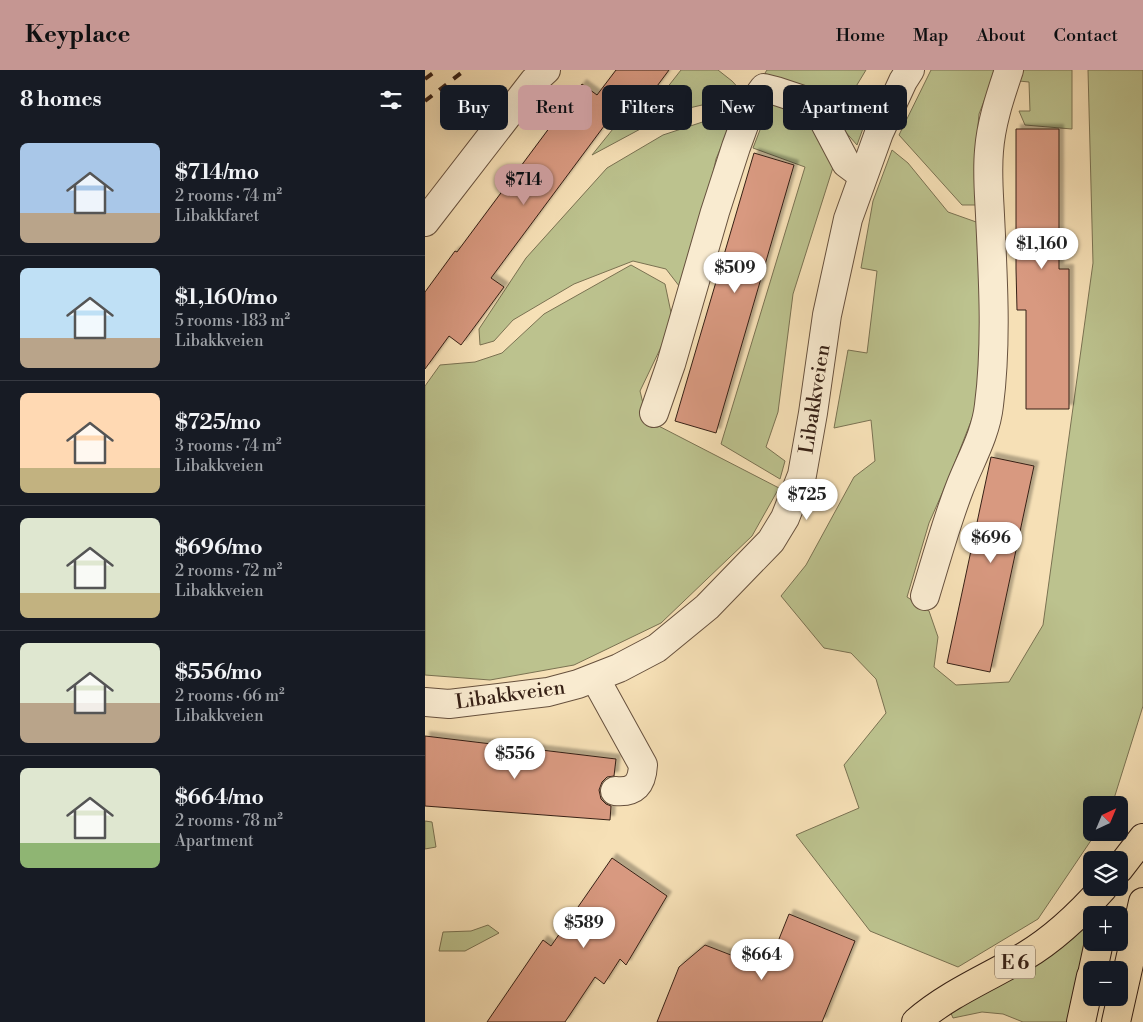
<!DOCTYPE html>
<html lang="en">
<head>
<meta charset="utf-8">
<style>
	body { margin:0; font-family:"Libre Bodoni",serif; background:#20242c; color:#f1f3f6; height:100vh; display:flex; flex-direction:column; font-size:19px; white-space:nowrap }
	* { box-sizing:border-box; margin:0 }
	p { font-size:16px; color:#9ea1a6 }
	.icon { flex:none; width:28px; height:28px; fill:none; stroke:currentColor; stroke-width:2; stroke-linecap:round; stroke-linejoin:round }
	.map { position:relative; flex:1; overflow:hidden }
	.panel { display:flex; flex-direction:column; background:#171b24; width:425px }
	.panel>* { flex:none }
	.hud { position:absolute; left:15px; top:15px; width:475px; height:45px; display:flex; gap:10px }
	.needle { width:32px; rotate:44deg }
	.controls { position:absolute; left:658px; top:726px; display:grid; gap:10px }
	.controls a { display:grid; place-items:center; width:45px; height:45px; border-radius:8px; background:#171b24; box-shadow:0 5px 20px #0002; font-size:25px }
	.price { position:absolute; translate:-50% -42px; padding:0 11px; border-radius:18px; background:#fff; color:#222; font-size:16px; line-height:32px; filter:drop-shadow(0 1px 2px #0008) }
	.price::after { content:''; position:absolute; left:50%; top:30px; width:15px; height:11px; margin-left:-8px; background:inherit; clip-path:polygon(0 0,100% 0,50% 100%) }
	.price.selected { background:#c59692; color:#111 }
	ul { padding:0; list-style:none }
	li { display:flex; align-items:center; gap:15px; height:125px; padding:0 20px }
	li+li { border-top:1px solid #363941 }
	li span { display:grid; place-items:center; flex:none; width:140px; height:100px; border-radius:8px; color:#555 }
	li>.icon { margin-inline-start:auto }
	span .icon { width:60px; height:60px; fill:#fffc; stroke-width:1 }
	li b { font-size:21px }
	h2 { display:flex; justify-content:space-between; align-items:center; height:60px; padding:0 20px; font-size:21px }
	.chip { padding:0 18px; border-radius:8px; background:#171b24; box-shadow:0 5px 20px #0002; font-size:18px; line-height:45px }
	.chip.selected { background:#c59692; color:#111 }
	header { display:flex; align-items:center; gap:30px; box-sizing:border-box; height:70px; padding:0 25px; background:#c59692; color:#111 }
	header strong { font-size:24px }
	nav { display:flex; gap:28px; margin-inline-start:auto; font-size:18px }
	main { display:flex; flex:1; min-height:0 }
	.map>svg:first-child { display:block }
	.green { fill:#bcc28e; stroke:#7a7252 }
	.building { fill:#d89980; stroke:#372116; filter:url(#shadow) }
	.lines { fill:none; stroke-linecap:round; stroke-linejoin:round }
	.minor-casing { stroke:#67513e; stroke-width:30 }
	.highway-casing { stroke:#372116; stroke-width:30 }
	.minor { stroke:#f9ebd0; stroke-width:28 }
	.highway { stroke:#f6e0b6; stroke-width:28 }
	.rail { stroke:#372116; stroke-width:4; stroke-dasharray:9 9; stroke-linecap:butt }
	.labels { text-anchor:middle; stroke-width:4; stroke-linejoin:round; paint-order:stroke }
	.shield { fill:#f9ebd0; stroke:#715e4e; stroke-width:1 }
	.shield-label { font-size:19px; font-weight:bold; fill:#372116 }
	.street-label { font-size:20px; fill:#372116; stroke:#f9ebd0 }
</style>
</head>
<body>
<header>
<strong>Keyplace</strong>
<nav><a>Home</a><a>Map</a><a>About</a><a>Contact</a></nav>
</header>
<main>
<section class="panel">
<h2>8 homes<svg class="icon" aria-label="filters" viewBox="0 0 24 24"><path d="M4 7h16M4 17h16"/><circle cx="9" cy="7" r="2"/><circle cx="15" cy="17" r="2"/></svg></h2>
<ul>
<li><span style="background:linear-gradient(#a9c7e8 70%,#b9a48a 0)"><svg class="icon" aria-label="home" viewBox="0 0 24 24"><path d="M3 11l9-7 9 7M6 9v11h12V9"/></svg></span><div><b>$714/mo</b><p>2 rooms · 74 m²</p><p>Libakkfaret</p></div></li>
<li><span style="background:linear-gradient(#bfe0f5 70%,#b9a48a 0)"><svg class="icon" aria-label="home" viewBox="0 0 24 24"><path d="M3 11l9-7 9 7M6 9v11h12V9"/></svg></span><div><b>$1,160/mo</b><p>5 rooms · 183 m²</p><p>Libakkveien</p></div></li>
<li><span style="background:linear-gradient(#ffd9b3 75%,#c2b280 0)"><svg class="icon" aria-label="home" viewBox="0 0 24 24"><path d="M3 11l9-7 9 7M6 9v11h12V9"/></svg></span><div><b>$725/mo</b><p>3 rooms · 74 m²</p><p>Libakkveien</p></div></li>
<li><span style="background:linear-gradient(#dfe7d0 75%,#c2b280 0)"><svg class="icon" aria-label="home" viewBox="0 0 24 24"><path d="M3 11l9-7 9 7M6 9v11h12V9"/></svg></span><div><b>$696/mo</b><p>2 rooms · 72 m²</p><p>Libakkveien</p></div></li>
<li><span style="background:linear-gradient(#dfe7d0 60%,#b9a48a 0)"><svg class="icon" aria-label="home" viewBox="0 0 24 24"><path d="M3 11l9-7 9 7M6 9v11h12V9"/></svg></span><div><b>$556/mo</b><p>2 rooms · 66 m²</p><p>Libakkveien</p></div></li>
<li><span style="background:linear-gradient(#dfe7d0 75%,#8fb573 0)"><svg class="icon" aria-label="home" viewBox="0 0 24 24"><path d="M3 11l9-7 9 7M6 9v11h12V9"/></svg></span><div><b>$664/mo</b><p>2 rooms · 78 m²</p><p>Apartment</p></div></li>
</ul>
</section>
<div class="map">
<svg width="718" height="952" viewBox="0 0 718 952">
	<defs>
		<filter id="shadow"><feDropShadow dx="4.5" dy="-4.5" stdDeviation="1" flood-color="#0004"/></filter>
	</defs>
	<rect width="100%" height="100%" fill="#f6e0b6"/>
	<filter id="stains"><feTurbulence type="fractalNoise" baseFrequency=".004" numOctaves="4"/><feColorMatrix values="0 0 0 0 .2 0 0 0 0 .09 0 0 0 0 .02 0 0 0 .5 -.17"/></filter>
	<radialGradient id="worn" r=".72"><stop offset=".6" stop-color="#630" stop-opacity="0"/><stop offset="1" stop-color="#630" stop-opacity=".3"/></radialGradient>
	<!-- green -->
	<g class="green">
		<path d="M256 0H293L307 11 320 25 247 42 167 85 196 49 212 56Z"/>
		<path d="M342 0H441L427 23 445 39 432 75 410 50 345 7 340 3Z"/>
		<path d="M506 0H571L554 44 551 78 554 135H537L474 65Z"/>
		<path d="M598 0H647V59L600 55 594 41H605L604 12 594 11Z"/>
		<path d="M663 0H718V636L687 735H666V762L671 763 613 849 533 897 445 861 371 765 434 738 419 695 461 643 451 609 426 583 399 578 356 526 381 495 429 407 450 391 446 350 409 358 423 280 442 283 452 201 436 198 448 131 467 80 483 93 523 142 554 153 557 281 550 341 523 410 504 453 482 527 504 541 513 567 509 597 531 615 584 612 618 555 668 193Z"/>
		<path d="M347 29 390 50 410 91 368 224 353 342 341 377 360 391 355 409 296 374 380 97 328 78Z"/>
		<path d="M311 41 291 89 265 208 258 221 241 199 208 191 149 214 88 250 69 271 55 275 54 259 101 188 182 98 238 65Z"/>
		<path d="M206 195 240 214 248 252 215 321 222 350 354 418 327 466 236 553 149 595 65 610 0 605V316L15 295 50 292 77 283 119 244Z"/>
		<path d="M0 751 7 752 11 777 0 779Z"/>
		<path d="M63 855 74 863 40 881H14L18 862 46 861Z"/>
		<path d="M662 855H666V864L646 952H598L578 944 557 942 528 948 525 941Z"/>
	</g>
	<!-- building -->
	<g class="building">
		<path d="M191 0H244L206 51 191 40 66 208 79 217 36 275 24 266 0 299V222L30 181 32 182 157 14 172 25Z"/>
		<path d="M591 59H634V199H644V339H601V240H592L591 199Z"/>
		<path d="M329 83 369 95 291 363 250 351Z"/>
		<path d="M566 387 609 396 565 602 522 593Z"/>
		<path d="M0 666 191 689 189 706 182 707 177 712 174 720 176 729 181 734 186 736 185 750 0 736Z"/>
		<path d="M187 788 242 826 201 895 195 889 179 914 170 907 140 952H62L118 870 126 876Z"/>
		<path d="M364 844 430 871 397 952H232L254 897 280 875 342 899Z"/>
	</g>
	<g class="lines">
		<!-- minor casing -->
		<g class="minor-casing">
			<g id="minor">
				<path d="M0 152 109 11 121 0"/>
				<path d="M229 343 246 294 290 142 311 77 326 36 339 18 351 21 384 32 393 40 421 93 437 105"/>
				<path d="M500 526C511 490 521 453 535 417 545 391 561 364 564 335 572 273 568 208 565 145 564 124 562 103 564 81 566 53 575 27 584 0"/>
				<path d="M170 608 218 695C217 714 210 723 190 721"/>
				<path d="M0 632 24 634 123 622 153 614 194 598 232 578 282 537 346 471 360 448 377 405 388 343 402 245 423 149 454 63 478 11 485 0"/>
			</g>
		</g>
		<!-- highway casing -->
		<g class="highway-casing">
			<g id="highway">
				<path d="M694 799 718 768"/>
				<path d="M668 900 674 872"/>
				<path d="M491 952C523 924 564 907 600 886 630 868 655 844 678 818"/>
				<path d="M656 952 666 906"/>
				<path d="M691 952 718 832"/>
			</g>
		</g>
		<!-- minor -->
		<use href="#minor" class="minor"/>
		<!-- highway -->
		<use href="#highway" class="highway"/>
		<!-- rail -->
		<g class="rail">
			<path d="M0 9 12 0"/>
			<path d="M0 31 40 0"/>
		</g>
	</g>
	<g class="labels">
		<!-- shield labels -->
		<rect class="shield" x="570" y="875.5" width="40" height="33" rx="4"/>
		<g class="shield-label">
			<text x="590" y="899">E 6</text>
		</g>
		<!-- street labels -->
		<g class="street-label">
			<text transform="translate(389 329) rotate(-81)" y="7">Libakkveien</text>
			<text transform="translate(85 624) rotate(-8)" y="7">Libakkveien</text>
		</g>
	</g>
	<rect width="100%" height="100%" filter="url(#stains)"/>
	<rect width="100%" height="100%" fill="url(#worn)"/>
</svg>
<div class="controls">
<a><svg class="needle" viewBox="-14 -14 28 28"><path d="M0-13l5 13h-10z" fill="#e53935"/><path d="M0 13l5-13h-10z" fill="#9ea1a6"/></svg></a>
<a><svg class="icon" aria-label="layers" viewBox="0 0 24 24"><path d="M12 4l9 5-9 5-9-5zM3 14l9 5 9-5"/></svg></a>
<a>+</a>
<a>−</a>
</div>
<b class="price selected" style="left:99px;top:136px">$714</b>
<b class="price" style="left:617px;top:200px">$1,160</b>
<b class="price" style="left:310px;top:224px">$509</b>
<b class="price" style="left:382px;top:451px">$725</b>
<b class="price" style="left:566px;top:494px">$696</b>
<b class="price" style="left:90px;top:710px">$556</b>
<b class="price" style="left:159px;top:879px">$589</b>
<b class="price" style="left:337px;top:911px">$664</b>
<div class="hud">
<a class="chip">Buy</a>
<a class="chip selected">Rent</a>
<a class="chip">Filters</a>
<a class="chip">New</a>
<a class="chip">Apartment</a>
</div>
</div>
</main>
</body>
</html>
